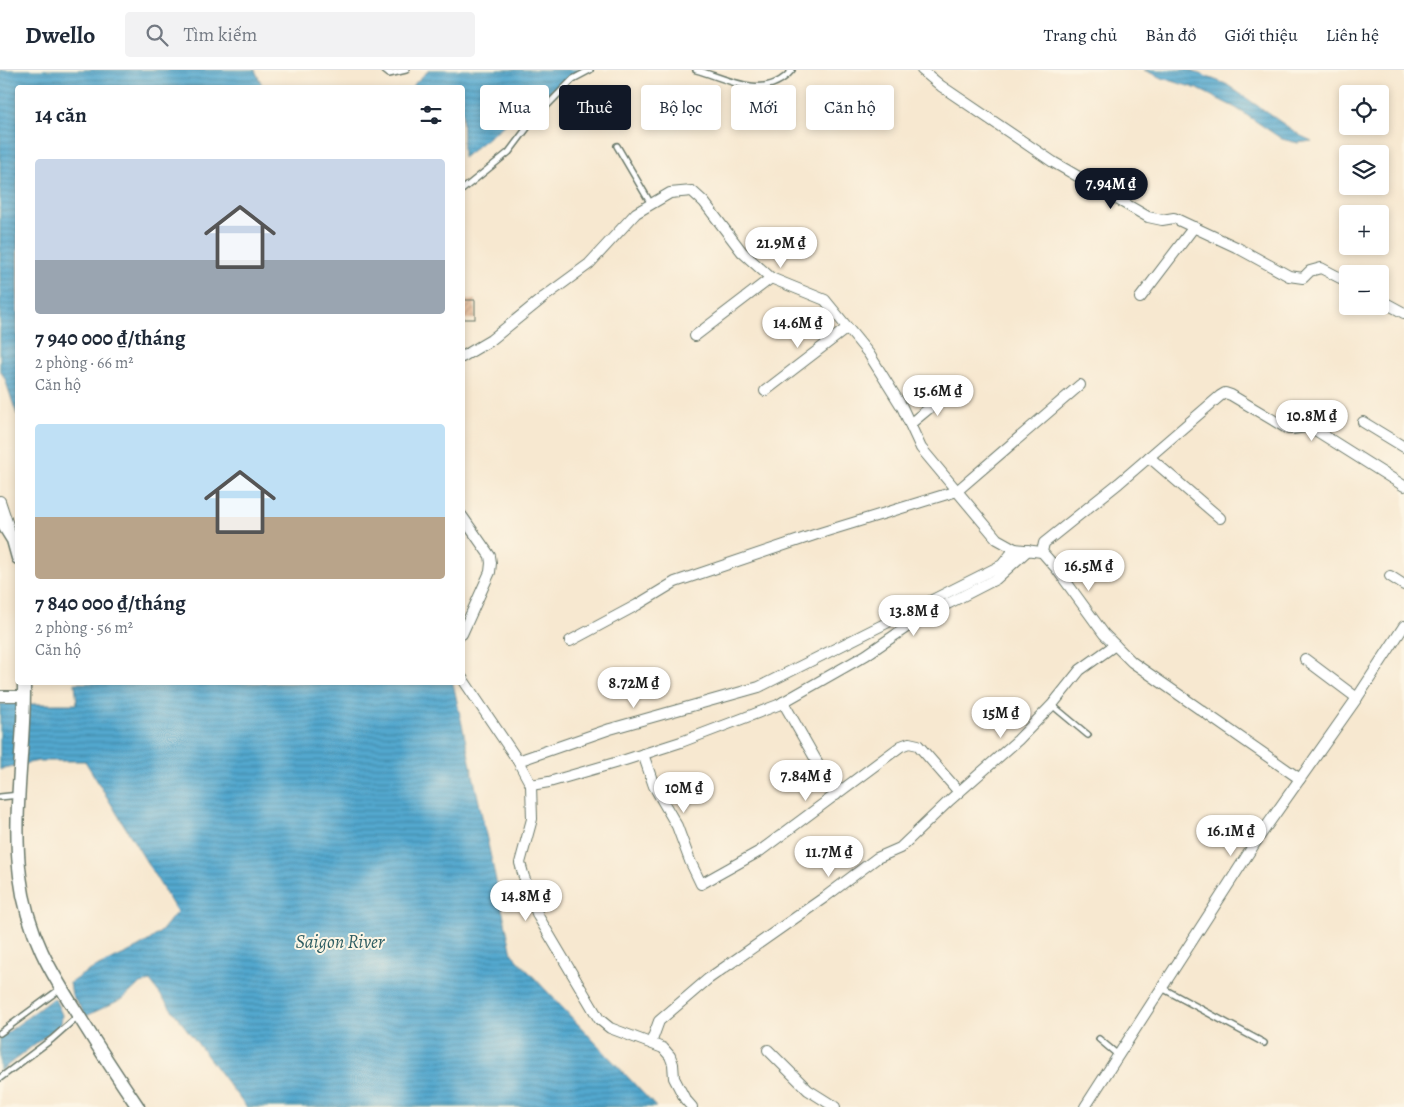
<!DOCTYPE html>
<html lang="vi">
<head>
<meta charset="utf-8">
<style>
	body { margin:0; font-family:Alegreya,serif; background:#f2f2f3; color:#1f2937; height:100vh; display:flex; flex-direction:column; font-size:19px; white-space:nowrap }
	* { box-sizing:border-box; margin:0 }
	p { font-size:16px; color:#747a83 }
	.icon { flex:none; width:28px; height:28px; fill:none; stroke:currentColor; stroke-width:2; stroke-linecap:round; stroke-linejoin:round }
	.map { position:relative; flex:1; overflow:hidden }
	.details { position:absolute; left:15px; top:15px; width:450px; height:600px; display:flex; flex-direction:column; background:#fff; border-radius:5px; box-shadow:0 2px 8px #0003 }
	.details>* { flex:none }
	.hud { position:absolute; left:480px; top:15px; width:475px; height:45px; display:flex; gap:10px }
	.fabs { position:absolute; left:1339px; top:15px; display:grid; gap:10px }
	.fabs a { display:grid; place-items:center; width:50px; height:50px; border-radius:5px; background:#fff; box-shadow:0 2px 8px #0003; font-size:25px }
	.price { position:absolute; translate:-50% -42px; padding:0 11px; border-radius:18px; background:#fff; color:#222; font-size:16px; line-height:32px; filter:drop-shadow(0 1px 2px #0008) }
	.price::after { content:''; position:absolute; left:50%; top:30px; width:15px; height:11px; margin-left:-8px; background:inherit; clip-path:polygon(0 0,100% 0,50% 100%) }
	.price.active { background:#111827; color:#fff }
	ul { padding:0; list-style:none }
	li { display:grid; align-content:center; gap:10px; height:265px; padding:0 20px }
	li span { display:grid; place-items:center; height:155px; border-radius:5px; color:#555 }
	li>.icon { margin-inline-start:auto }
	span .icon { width:90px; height:90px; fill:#fffc; stroke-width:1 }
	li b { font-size:21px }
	h2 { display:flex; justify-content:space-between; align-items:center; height:60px; padding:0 20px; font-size:21px }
	.tag { padding:0 18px; border-radius:5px; background:#fff; box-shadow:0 2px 8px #0003; font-size:18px; line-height:45px }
	.tag.active { background:#111827; color:#fff }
	header { display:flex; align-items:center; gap:30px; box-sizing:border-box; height:70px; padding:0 25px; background:#fff; border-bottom:1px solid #e0e1e3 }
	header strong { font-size:24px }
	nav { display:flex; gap:28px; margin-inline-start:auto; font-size:18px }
	.search { width:350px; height:45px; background:#f2f2f3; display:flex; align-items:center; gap:12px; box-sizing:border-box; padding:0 18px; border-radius:5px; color:#747a83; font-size:19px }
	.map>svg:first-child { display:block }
	.water { fill:url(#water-rules); stroke:#387281 }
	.building { fill:url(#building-hatch) }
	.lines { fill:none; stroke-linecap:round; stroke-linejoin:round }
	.service-casing { stroke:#6b796b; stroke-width:8 }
	.minor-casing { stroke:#6b796b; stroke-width:12 }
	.tertiary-casing { stroke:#6b796b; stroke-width:15 }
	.service { stroke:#fff; stroke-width:5 }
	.minor { stroke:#fff; stroke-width:10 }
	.tertiary { stroke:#fff; stroke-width:12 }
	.labels { text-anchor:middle; stroke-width:4; stroke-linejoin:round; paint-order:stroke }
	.water-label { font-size:19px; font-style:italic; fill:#2e5d62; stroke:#fcf5e5 }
</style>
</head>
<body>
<header>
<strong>Dwello</strong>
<div class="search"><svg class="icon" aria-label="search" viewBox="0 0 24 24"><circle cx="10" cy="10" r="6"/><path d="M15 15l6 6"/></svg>Tìm kiếm</div>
<nav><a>Trang chủ</a><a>Bản đồ</a><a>Giới thiệu</a><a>Liên hệ</a></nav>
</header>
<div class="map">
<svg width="1404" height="1037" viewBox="0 0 1404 1037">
	<defs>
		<pattern id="water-rules" width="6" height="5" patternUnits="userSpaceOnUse" patternTransform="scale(1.25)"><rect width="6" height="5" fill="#52a7ce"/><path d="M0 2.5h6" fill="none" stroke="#4389a8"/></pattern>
		<pattern id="building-hatch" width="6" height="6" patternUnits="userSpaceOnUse" patternTransform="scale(1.25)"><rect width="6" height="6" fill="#e6ba97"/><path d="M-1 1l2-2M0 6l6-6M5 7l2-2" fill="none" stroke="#ba987c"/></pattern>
	</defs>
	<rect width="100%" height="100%" fill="#fcf5e5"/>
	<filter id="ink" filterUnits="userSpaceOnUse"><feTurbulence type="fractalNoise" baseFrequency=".02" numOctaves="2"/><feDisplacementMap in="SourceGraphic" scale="10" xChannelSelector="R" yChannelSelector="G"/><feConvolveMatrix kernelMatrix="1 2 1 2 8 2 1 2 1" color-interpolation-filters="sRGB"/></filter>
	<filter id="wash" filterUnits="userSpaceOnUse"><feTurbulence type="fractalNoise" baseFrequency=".0096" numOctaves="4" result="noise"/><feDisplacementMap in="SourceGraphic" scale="20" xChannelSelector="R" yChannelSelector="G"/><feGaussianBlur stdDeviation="1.12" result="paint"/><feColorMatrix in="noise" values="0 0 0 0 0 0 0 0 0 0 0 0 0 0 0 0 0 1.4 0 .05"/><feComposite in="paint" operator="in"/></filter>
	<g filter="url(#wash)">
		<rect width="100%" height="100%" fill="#f7e8d0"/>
		<!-- water -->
		<g class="water">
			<path d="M0 0H255L263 17 18 18 17 345 5 309 0 299Z"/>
			<path d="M429 0H583C540 26 502 56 463 88L462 18 411 17Z"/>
			<path d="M1144 0H1189L1226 14 1301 66 1312 71 1298 73 1282 69 1236 38 1198 19 1162 8Z"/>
			<path d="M75 613H453L512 884 656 1037H246L150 911 138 915 124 928 86 946 72 925 70 913C97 892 133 885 159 863 166 857 171 848 177 842L85 691H39L4 698 0 700V634H77Z"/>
			<path d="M52 929H55L62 945 61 954 0 1001V968Z"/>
		</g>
		<g id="blocks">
			<!-- building -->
			<rect class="building" x="462" y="230" width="13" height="19"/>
		</g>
	</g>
	<g filter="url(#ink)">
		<use href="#blocks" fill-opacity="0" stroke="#6b796b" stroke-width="1"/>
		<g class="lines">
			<!-- service casing -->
			<g class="service-casing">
				<g id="service">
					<path d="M384 0 389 4 406 0"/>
					<path d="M696 0C729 9 765 32 792 0"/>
					<path d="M617 76 651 134"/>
					<path d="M462 120 509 82 533 50 573 9 590 0"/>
					<path d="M1052 635 1088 665"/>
					<path d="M0 727 19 725"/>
					<path d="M1162 918 1264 973"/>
					<path d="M0 963 60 919"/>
					<path d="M1099 969 1118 985"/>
					<path d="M0 1008 52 969 78 946"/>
				</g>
			</g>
			<!-- minor casing -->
			<g class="minor-casing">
				<g id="minor">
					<path d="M922 0 941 16 1053 92 1148 147 1162 150 1174 148 1236 177 1289 206 1303 208 1310 201 1321 198 1348 212"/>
					<path d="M1140 228 1194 157"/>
					<path d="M1380 230 1404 243"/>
					<path d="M695 266 771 208"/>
					<path d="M462 287 491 270 544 227 589 194 636 143 670 123 692 121 704 132 742 182 771 208 825 230 869 284 902 337 921 378 997 469 1015 479 1042 482"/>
					<path d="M765 321 847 258"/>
					<path d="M1363 352 1404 377"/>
					<path d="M910 354 950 321"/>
					<path d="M1149 387 1220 448"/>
					<path d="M0 431 9 458"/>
					<path d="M462 446 490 486 491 493 490 502 462 564"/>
					<path d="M1390 506 1404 515"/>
					<path d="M570 571 637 535 675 512 817 464 957 421 1080 315"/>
					<path d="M1305 589 1357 628"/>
					<path d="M462 608 518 691 531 715 532 749 520 793 524 807 538 846 599 949 610 958 663 978 670 986 673 994 674 1008 685 1029 692 1037"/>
					<path d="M0 626H24"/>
					<path d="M783 632 836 725"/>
					<path d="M643 684 654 716 677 756 690 791 701 814 760 781 901 676 909 673 918 675 959 722"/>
					<path d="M518 691 610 659 759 617 1002 495 1015 479"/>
					<path d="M1300 709 1132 592 1104 564 1056 498 1042 482 1044 473 1119 413 1220 326 1225 323 1231 325 1288 359C1297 360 1304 355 1312 358L1404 416"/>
					<path d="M531 715 549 712 625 690 681 672 778 635 866 585 920 548 996 509 1028 480"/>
					<path d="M651 973 659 951 708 909 825 827 877 788 900 778 950 730 1018 670 1052 635 1080 600 1115 575"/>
					<path d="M768 980 808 1020 835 1037"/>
					<path d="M1085 1037 1259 767 1357 628 1404 556"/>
				</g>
			</g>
			<!-- tertiary casing -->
			<g class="tertiary-casing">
				<g id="tertiary">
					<path d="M0 449 13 470 18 488"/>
					<path d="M24 612C25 676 12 743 20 806 27 864 51 903 82 951 100 980 119 1009 138 1037"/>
				</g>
			</g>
			<!-- service -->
			<use href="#service" class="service"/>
			<!-- minor -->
			<use href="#minor" class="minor"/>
			<!-- tertiary -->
			<use href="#tertiary" class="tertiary"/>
		</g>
	</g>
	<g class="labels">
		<!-- water labels -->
		<g class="water-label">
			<text x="340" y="878">Saigon River</text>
		</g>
	</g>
</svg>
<div class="fabs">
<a><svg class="icon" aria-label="locate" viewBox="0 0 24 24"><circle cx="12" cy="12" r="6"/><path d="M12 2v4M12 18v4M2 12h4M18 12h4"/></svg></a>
<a><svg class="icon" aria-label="layers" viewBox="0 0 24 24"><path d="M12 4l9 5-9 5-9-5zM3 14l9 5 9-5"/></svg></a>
<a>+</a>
<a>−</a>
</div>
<b class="price active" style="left:1111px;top:140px">7.94M ₫</b>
<b class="price" style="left:781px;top:199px">21.9M ₫</b>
<b class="price" style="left:798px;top:279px">14.6M ₫</b>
<b class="price" style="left:938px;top:347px">15.6M ₫</b>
<b class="price" style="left:1312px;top:372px">10.8M ₫</b>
<b class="price" style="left:1089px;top:522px">16.5M ₫</b>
<b class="price" style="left:914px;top:567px">13.8M ₫</b>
<b class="price" style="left:634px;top:639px">8.72M ₫</b>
<b class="price" style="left:1001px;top:669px">15M ₫</b>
<b class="price" style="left:806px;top:732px">7.84M ₫</b>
<b class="price" style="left:684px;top:744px">10M ₫</b>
<b class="price" style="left:1231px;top:787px">16.1M ₫</b>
<b class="price" style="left:829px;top:808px">11.7M ₫</b>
<b class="price" style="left:526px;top:852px">14.8M ₫</b>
<div class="hud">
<a class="tag">Mua</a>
<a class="tag active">Thuê</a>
<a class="tag">Bộ lọc</a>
<a class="tag">Mới</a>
<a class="tag">Căn hộ</a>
</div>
<section class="details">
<h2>14 căn<svg class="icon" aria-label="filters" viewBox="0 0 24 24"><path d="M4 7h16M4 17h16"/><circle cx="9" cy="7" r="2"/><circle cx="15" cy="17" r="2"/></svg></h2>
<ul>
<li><span style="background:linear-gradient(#c9d6e8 65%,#9aa5b1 0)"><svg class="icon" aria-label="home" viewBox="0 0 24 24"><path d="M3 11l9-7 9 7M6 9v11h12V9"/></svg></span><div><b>7 940 000 ₫/tháng</b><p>2 phòng · 66 m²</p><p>Căn hộ</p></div></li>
<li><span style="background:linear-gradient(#bfe0f5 60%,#b9a48a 0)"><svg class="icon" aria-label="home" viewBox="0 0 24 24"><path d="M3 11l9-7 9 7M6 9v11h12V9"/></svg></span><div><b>7 840 000 ₫/tháng</b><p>2 phòng · 56 m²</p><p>Căn hộ</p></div></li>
</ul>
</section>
</div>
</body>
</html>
